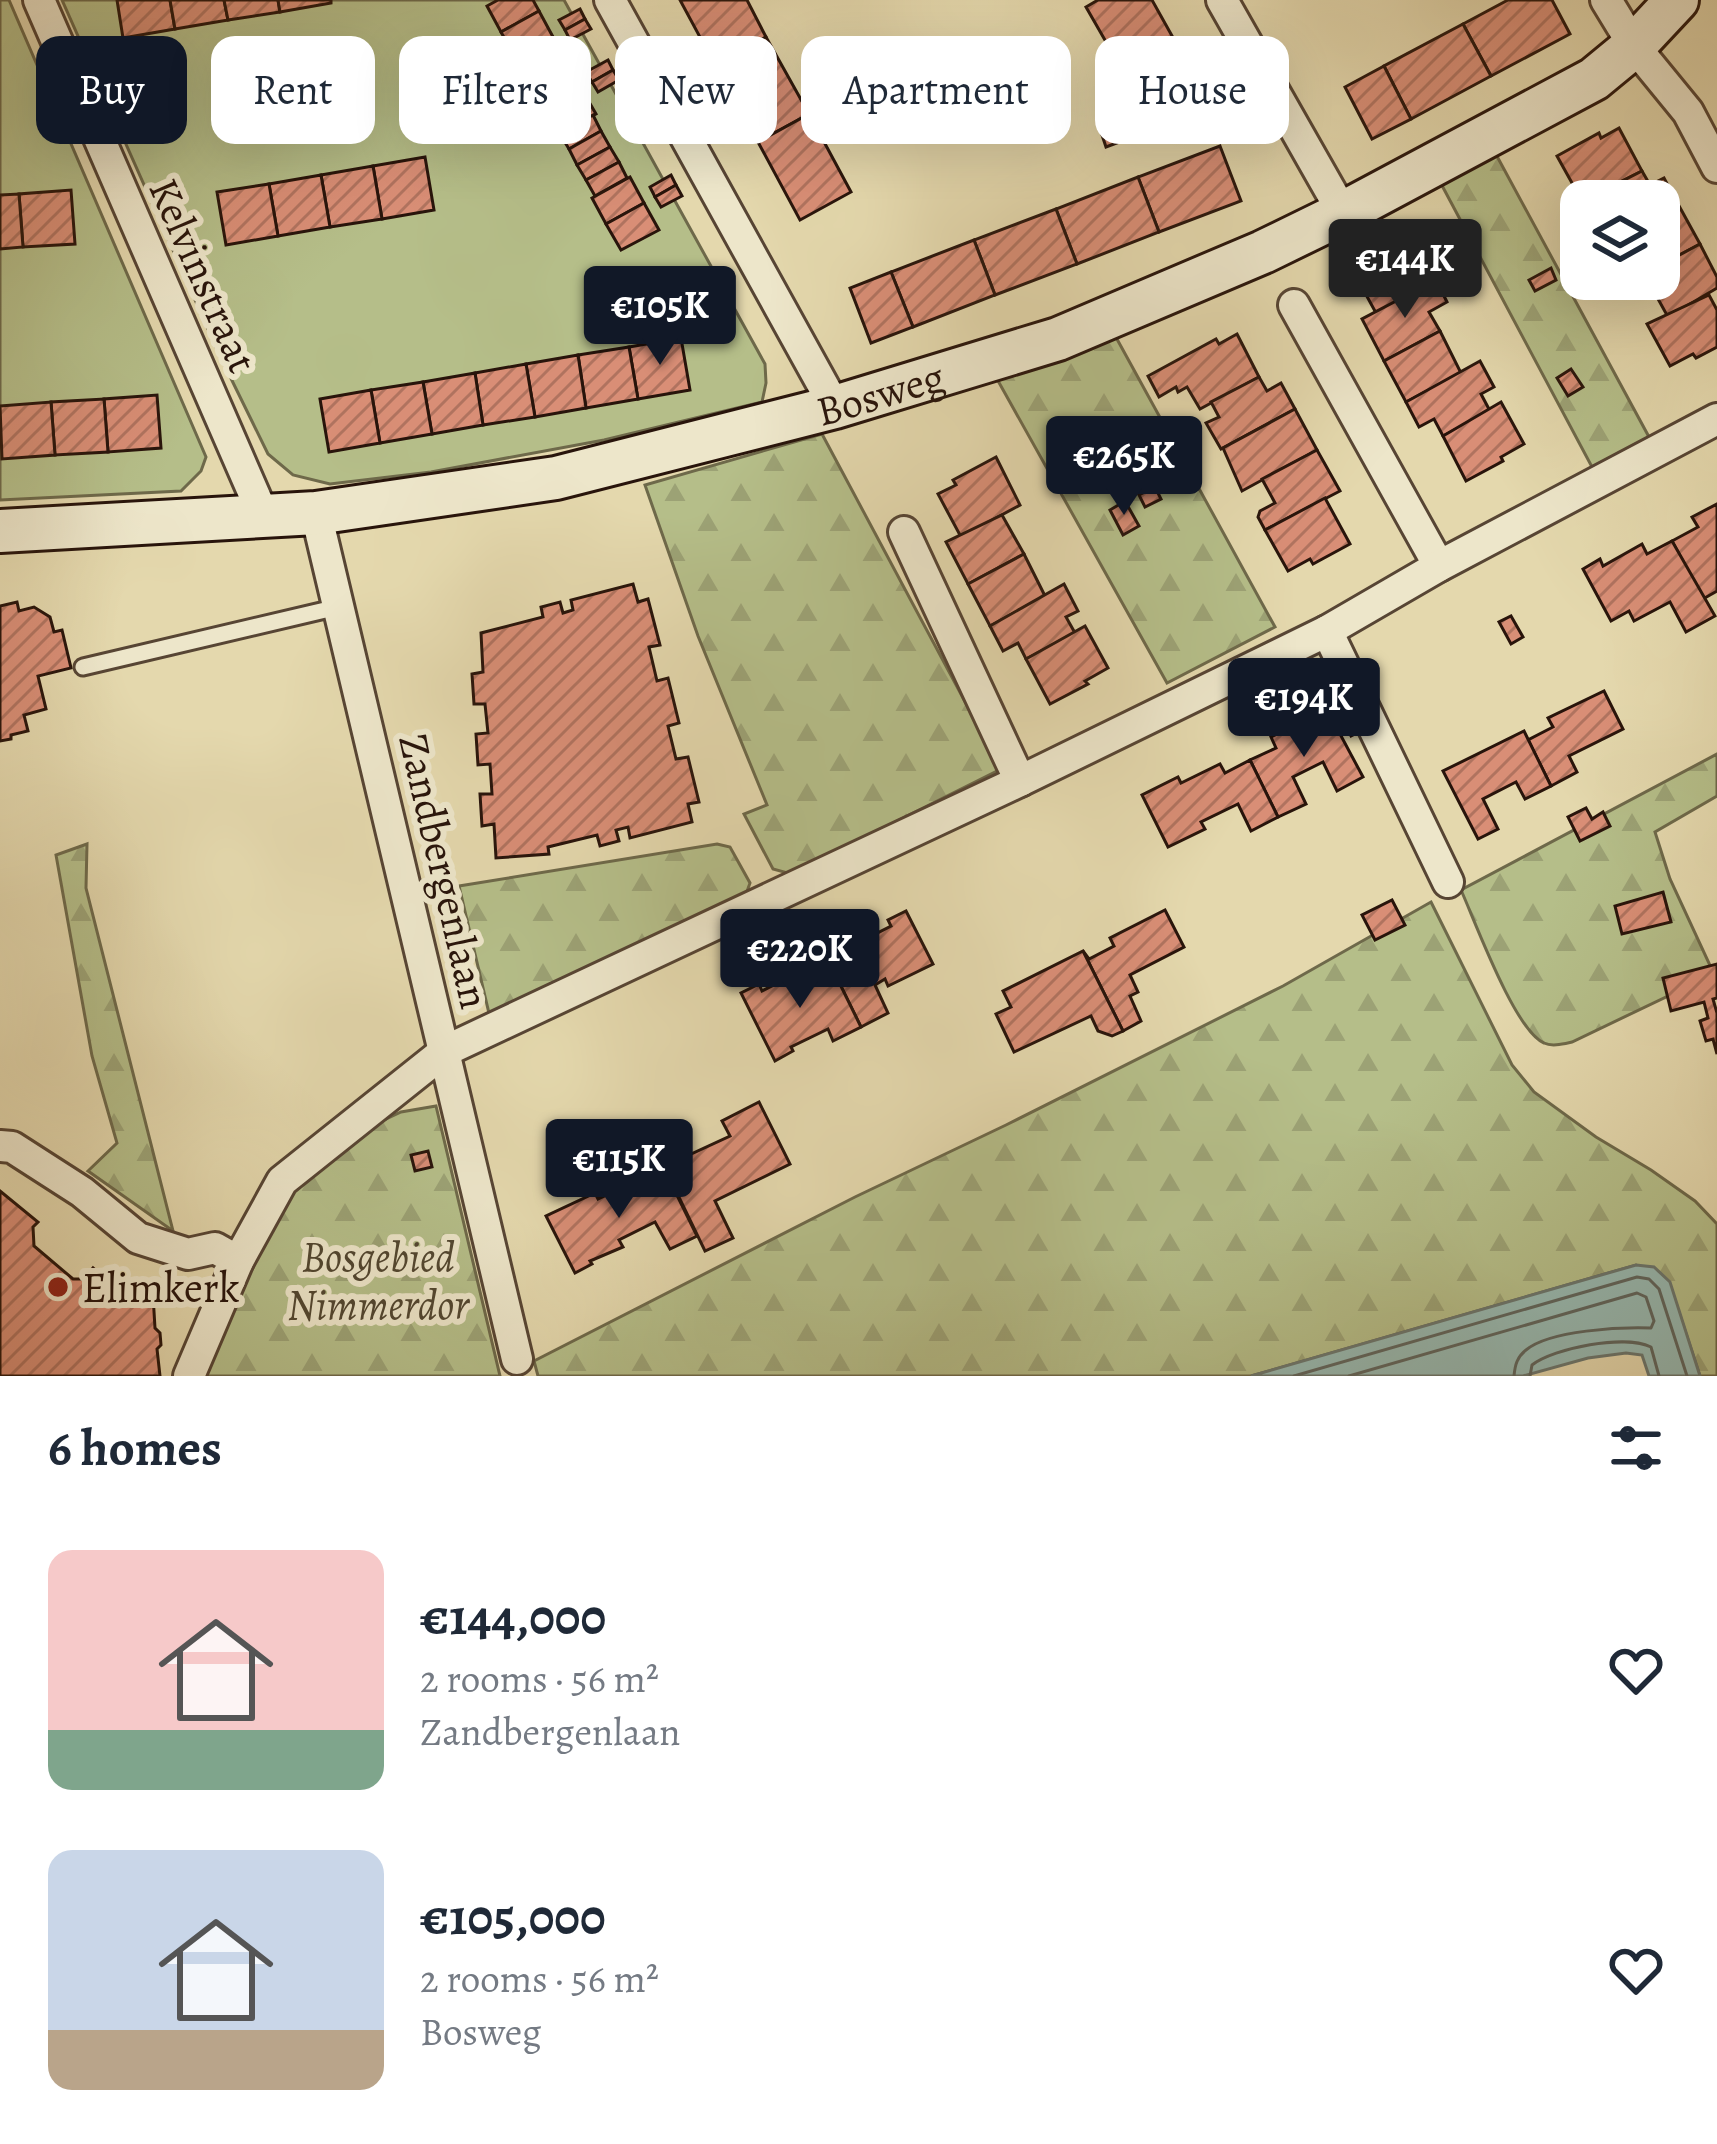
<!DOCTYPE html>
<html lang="en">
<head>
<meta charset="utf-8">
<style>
	body { margin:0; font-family:Alegreya,serif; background:#f6f6f7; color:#1f2937; height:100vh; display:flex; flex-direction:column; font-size:45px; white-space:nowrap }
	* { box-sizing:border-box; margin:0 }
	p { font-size:39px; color:#747a83 }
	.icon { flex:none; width:66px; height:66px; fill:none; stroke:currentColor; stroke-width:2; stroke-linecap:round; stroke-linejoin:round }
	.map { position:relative; height:1376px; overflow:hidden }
	.panel { display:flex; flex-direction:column; background:#fff; flex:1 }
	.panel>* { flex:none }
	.hud { position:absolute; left:36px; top:36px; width:1647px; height:108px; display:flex; gap:24px }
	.controls { position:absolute; left:1560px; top:180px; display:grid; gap:24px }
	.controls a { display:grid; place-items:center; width:120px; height:120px; border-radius:24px; background:#fff; box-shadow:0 12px 48px #0002; font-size:60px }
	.price { position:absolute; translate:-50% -102px; padding:0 27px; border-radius:12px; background:#111827; color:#fff; font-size:39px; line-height:78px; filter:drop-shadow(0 3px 6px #0008) }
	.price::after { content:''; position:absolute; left:50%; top:72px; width:36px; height:27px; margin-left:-18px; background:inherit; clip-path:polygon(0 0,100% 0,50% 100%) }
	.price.active { background:#222; color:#fff }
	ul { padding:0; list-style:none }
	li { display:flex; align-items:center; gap:36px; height:300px; padding:0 48px }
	li span { display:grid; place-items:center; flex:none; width:336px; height:240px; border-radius:24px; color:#555 }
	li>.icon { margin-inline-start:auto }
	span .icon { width:144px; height:144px; fill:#fffc; stroke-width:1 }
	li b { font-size:51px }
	h2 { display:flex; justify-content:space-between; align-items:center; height:144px; padding:0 48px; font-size:51px }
	.pill { padding:0 42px; border-radius:24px; background:#fff; box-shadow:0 12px 48px #0002; font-size:42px; line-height:108px }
	.pill.active { background:#111827; color:#fff }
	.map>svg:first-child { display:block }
	.green { fill:#b5be89; stroke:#6e694a; stroke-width:3 }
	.forest { fill:url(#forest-firs); stroke:#6e694a; stroke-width:3 }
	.water { fill:#97b9b1; stroke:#6b776f; stroke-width:3 }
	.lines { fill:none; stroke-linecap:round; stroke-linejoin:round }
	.shore { stroke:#60665e; stroke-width:3 }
	.building { fill:url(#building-hatch); stroke:#28140b; stroke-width:3 }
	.lane-casing { stroke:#574534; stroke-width:21 }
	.street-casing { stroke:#574534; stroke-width:36 }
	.secondary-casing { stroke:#28140b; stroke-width:48 }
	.lane { stroke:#ede6ca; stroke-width:15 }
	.street { stroke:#ede6ca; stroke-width:30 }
	.secondary { stroke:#ede6ca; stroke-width:42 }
	.poi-dot { fill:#8f2418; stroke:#ede6ca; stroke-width:4.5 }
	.labels { text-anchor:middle; stroke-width:12; stroke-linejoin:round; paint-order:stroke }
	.street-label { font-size:42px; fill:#28140b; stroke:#ede6ca }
	.park-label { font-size:42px; font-style:italic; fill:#524731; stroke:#ede6ca }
	.poi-label { font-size:42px; fill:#28140b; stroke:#ede6ca; text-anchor:start }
</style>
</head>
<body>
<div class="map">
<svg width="1717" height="1376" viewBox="0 0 1717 1376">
	<defs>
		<pattern id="forest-firs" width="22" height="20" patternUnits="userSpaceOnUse" patternTransform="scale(3)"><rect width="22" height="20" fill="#b5be89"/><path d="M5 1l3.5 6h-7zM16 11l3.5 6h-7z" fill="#9ca275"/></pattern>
		<pattern id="building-hatch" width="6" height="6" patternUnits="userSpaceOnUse" patternTransform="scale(3)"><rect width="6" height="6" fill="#d98e76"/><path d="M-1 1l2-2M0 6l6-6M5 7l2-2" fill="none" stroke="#b0735f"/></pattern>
	</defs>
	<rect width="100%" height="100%" fill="#e4d8ad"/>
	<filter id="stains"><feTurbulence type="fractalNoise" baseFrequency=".00167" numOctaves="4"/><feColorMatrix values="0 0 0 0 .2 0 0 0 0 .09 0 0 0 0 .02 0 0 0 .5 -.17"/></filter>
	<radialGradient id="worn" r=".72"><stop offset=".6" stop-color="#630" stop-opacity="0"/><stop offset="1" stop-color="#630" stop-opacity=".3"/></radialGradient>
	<!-- green -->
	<g class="green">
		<path d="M0 0H9L206 457 201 471 181 491 0 500Z"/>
		<path d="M62 0H564L765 364 766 383 762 402 604 440 431 472 330 484 293 475 268 454 220 356Z"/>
	</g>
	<!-- forest -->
	<g class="forest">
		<path d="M1492 147 1649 437 1592 467 1438 178Z"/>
		<path d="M1112 330 1275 627 1167 683 997 379Z"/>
		<path d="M822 434 1001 769 791 874 773 869 744 814 767 805 698 636 645 485Z"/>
		<path d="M1717 754V796L1655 832 1670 879 1714 974 1572 1042C1563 1044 1552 1047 1544 1043 1515 1031 1475 921 1461 890Z"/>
		<path d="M87 844 86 888 173 1231 88 1171 117 1143 92 1056 56 855Z"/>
		<path d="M717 844 730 847 750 883 745 897 492 1026 459 886Z"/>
		<path d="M1431 902 1512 1065 1534 1092 1596 1137 1651 1170 1695 1201 1717 1224V1376H1700L1669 1282 1636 1265 1251 1376H538L534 1361 855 1197 1006 1125 1283 986Z"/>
		<path d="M436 1106 500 1376H203L261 1236 292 1194 365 1129 401 1112Z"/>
	</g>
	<!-- water -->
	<path class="water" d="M1636 1265 1654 1267 1670 1282 1700 1376H1649L1642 1355 1626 1353 1588 1358 1523 1376H1251Z"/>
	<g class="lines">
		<!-- shore -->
		<g class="shore">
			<path d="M1294 1376 1637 1277 1649 1279 1659 1289 1687 1376"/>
			<path d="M1349 1376 1637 1293 1646 1297 1654 1321 1651 1328C1621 1327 1550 1330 1526 1350 1517 1357 1515 1365 1514 1376"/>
			<path d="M1530 1376 1532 1365C1554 1348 1625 1334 1651 1347L1659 1376"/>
		</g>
	</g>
	<!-- building -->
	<g class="building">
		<path d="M117 0H170L175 29 123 38Z"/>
		<path d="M170 0H224L228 20 175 29Z"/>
		<path d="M224 0H278L280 12 228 20Z"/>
		<path d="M278 0H331V3L280 12Z"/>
		<path d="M498 0H533L539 11 501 32 487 6Z"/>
		<path d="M680 0H747L766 37 715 65Z"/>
		<path d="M1098 0H1152L1181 52 1129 82 1086 7Z"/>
		<path d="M1508 0H1552L1570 34 1491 76 1463 24Z"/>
		<path d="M580 9 585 19 565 30 559 20Z"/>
		<path d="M539 11 553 37 515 57 501 32Z"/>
		<path d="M585 19 591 29 570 40 565 30Z"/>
		<path d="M1463 24 1491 76 1411 119 1384 66Z"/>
		<path d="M553 37 567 62 529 83 515 57Z"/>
		<path d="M766 37 809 114 758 142 715 65Z"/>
		<path d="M608 60 613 70 592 82 586 72Z"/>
		<path d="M567 62 581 88 543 109 529 83Z"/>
		<path d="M1384 66 1411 119 1372 139 1345 87Z"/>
		<path d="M613 70 619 80 598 92 592 82Z"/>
		<path d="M581 88 596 114 558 135 543 109Z"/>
		<path d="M809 114 851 192 800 220 758 142Z"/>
		<path d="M593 115 601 131 569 149 560 134Z"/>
		<path d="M1116 125 1122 141 1106 147 1101 132Z"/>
		<path d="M1619 128 1642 171 1582 201 1557 156 1599 133 1601 138Z"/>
		<path d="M601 131 610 147 577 165 569 149Z"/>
		<path d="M1220 146 1241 201 1159 232 1138 177Z"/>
		<path d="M610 147 619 162 586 180 577 165Z"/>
		<path d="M425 157 434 210 382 219 373 166Z"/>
		<path d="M619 162 627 178 595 196 586 180Z"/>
		<path d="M373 166 382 219 330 227 321 175Z"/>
		<path d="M1642 171 1650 185 1664 178 1678 204 1659 213V201H1606L1601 192Z"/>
		<path d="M321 175 330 227 278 236 269 184Z"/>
		<path d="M671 175 676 185 655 197 650 187Z"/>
		<path d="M630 177 644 203 606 224 592 198Z"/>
		<path d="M1138 177 1159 232 1077 264 1056 209Z"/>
		<path d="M269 184 278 236 226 245 217 192Z"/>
		<path d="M676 185 682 196 661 207 655 197Z"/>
		<path d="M71 190 75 244 23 247 19 194Z"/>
		<path d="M19 194 23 247 0 249V195Z"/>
		<path d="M644 203 659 230 621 250 606 224Z"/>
		<path d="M1678 204 1700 244 1659 266V213Z"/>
		<path d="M1056 209 1077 264 995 295 974 240Z"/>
		<path d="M1412 234 1436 280 1376 313 1353 271 1371 262 1369 257Z"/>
		<path d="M974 240 995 295 913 327 891 272Z"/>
		<path d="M1700 244 1717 277V288L1668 317 1647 279H1659V266Z"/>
		<path d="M1551 268 1556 280 1535 291 1529 280Z"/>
		<path d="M891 272 913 327 871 343 850 288Z"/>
		<path d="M1436 280 1447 302 1429 312 1440 331 1384 361 1362 319Z"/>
		<path d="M1709 295 1717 310V347L1696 358 1693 354 1670 366 1647 324Z"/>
		<path d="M1440 331 1461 373 1406 402 1384 361Z"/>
		<path d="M1237 334 1259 377 1200 409 1187 387 1178 392 1176 387 1159 397 1148 376 1216 339 1219 344Z"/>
		<path d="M681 338 690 390 638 399 629 347Z"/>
		<path d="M629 347 638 399 586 408 578 355Z"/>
		<path d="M578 355 586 408 535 417 526 364Z"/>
		<path d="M1480 361 1494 387 1481 394 1490 411 1443 436 1434 419 1419 427 1406 402Z"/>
		<path d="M526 364 535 417 483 425 475 373Z"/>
		<path d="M1571 369 1583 387 1568 396 1557 378Z"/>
		<path d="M475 373 483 425 432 434 423 382Z"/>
		<path d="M1259 377 1267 391 1281 383 1295 409 1221 449 1206 423 1219 417 1211 402Z"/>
		<path d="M423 382 432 434 380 443 371 390Z"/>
		<path d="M371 390 380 443 329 452 320 399Z"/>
		<path d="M157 395 161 448 108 452 104 399Z"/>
		<path d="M104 399 108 452 55 455 51 402Z"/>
		<path d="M51 402 55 455 2 459 0 406Z"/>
		<path d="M1501 402 1524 444 1501 457 1503 461 1466 481 1443 436Z"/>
		<path d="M1295 409 1317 450 1242 491 1223 448Z"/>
		<path d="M1317 450 1340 491 1265 530 1258 517 1260 511 1275 503 1262 479Z"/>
		<path d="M996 457 1020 505 961 537 938 494 956 485 953 480Z"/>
		<path d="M1155 487 1161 499 1145 507 1139 495Z"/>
		<path d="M1325 498 1350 544 1313 564 1310 559 1288 571 1265 530Z"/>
		<path d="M1125 501 1139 526 1123 535 1110 510Z"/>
		<path d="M1717 504V591L1703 599 1672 541 1698 527 1692 517Z"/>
		<path d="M1002 515 1024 554 968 584 946 542Z"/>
		<path d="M1672 541 1715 616 1686 632 1670 602 1634 621 1629 611 1611 621 1583 569 1600 559 1603 566 1642 544 1647 554Z"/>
		<path d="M1024 554 1045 596 990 626 968 584Z"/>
		<path d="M633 584 638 602 648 599 660 645 649 647 657 681 668 678 679 723 668 726 676 759 688 757 699 802 688 804 692 822 630 838 628 827 616 830 619 841 600 846 597 835 548 847 549 854 496 858 494 824 482 826 480 794H492L490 764 478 765 476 734 488 733 485 704H474L472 674 483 672 481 633 543 617 541 607 560 602 563 613 573 610 571 600Z"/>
		<path d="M1064 584 1078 611 1066 617 1075 633 1026 659 1018 643 1003 651 990 626Z"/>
		<path d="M17 602 19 611 34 607 50 617 54 632 62 630 71 668 38 676 46 709 24 715 28 731 11 735V739L0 741V606Z"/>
		<path d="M1511 616 1523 637 1511 644 1499 622Z"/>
		<path d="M1085 626 1108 668 1085 681 1088 684 1050 704 1026 659Z"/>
		<path d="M1604 691 1623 729 1569 756 1577 772 1551 786 1528 740 1553 727 1548 718Z"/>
		<path d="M1353 697 1368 727 1351 736 1336 706Z"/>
		<path d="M1324 704 1363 777 1337 791 1323 762 1293 777 1306 804 1278 817 1250 760 1276 748 1271 737 1310 718 1307 712Z"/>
		<path d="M1524 731 1551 786 1525 799 1516 782 1483 799 1498 829 1478 839 1443 771Z"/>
		<path d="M1250 760 1278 817 1251 831 1238 804 1201 822 1205 829 1168 847 1142 795 1178 777 1181 783 1220 764 1225 773Z"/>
		<path d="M1586 808 1592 819 1603 812 1610 826 1580 841 1568 817Z"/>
		<path d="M1663 892 1671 922 1622 934 1615 906Z"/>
		<path d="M1392 900 1405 925 1375 940 1362 915Z"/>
		<path d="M1165 910 1184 947 1130 975 1138 992 1130 996 1141 1021 1123 1031 1083 951 1089 959 1114 946 1110 938Z"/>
		<path d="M906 911 933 964 888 986 885 979 875 985 888 1013 861 1027 832 968 857 956 852 946 891 926 888 920Z"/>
		<path d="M1083 951 1123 1031 1112 1036 1098 1031 1091 1016 1014 1052 996 1014 1011 1007 1003 991Z"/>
		<path d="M1717 964V998L1713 999 1717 1013V1054L1713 1039 1706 1041 1700 1021 1708 1018 1704 1002 1671 1011 1663 978Z"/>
		<path d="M832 968 861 1027 833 1041 828 1029 791 1047 793 1051 775 1061 741 993 759 984 762 991 801 971 806 981Z"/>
		<path d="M759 1102 790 1164 715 1201 733 1238 705 1251 660 1158 686 1144 691 1154 730 1136 722 1121Z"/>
		<path d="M428 1151 432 1167 415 1171 411 1155Z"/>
		<path d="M668 1177 697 1236 670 1249 655 1222 619 1240 623 1247 590 1261 592 1264 575 1273 546 1216 595 1193 598 1199 638 1180 642 1190Z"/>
		<path d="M0 1191 38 1222 33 1227 34 1246 73 1279H84L93 1268 128 1298 153 1295 155 1328 160 1333 161 1345 157 1349 160 1376H0Z"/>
	</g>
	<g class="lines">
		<!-- lane casing -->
		<g class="lane-casing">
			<path id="lane" d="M83 667 338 607"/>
		</g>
		<!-- street casing -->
		<g class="street-casing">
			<g id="street">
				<path d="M39 0 264 517"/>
				<path d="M610 0 835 407"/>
				<path d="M1222 0 1343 213"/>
				<path d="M1606 0 1634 46 1688 112 1717 167"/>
				<path d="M1294 305 1439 566"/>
				<path d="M316 513 517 1359"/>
				<path d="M904 532 1020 781"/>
				<path d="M1327 631 1448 882"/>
				<path d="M0 1146 12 1147 82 1192 138 1238 188 1254 215 1248 238 1261"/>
				<path d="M189 1376 238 1261 282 1181 445 1051 1020 781 1327 631 1439 566 1717 419"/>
			</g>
		</g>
		<!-- secondary casing -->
		<g class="secondary-casing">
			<g id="secondary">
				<path id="s1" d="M0 531 316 513 556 478 835 407 1058 339 1263 252 1343 213 1594 79 1634 46 1677 0"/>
			</g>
		</g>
		<!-- lane -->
		<use href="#lane" class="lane"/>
		<!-- street -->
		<use href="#street" class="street"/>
		<!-- secondary -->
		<use href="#secondary" class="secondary"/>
	</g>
	<!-- markers -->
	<circle class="poi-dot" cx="58" cy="1287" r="12"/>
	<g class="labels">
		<!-- street labels -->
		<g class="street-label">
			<text transform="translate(204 275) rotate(66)" y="15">Kelvinstraat</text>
			<text dy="15" stroke="none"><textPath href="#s1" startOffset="894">Bosweg</textPath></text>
			<text transform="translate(445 871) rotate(77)" y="15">Zandbergenlaan</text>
		</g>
		<!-- park labels -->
		<g class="park-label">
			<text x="378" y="1271">Bosgebied<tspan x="378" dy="48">Nimmerdor</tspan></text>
		</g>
		<!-- poi labels -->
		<g class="poi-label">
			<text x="82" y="1302">Elimkerk</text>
		</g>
	</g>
	<rect width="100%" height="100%" filter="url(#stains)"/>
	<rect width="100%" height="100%" fill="url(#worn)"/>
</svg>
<div class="controls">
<a><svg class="icon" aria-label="layers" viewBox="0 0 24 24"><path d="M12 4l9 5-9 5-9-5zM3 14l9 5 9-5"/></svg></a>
</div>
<b class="price active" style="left:1405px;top:321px">€144K</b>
<b class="price" style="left:660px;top:368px">€105K</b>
<b class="price" style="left:1124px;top:518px">€265K</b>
<b class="price" style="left:1304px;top:760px">€194K</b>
<b class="price" style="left:800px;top:1011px">€220K</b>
<b class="price" style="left:619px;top:1221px">€115K</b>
<div class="hud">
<a class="pill active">Buy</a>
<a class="pill">Rent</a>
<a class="pill">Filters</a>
<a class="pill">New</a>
<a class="pill">Apartment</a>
<a class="pill">House</a>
</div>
</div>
<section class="panel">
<h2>6 homes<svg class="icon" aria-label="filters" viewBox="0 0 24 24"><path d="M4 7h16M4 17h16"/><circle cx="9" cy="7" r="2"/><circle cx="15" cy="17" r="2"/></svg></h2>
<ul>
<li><span style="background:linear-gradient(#f6c9c9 75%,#7fa58c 0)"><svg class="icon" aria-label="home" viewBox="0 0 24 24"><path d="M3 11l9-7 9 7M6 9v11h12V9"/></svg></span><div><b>€144,000</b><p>2 rooms · 56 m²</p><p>Zandbergenlaan</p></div><svg class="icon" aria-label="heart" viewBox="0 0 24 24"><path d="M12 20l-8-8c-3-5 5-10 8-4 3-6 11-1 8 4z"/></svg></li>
<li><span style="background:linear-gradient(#c9d6e8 75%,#b9a48a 0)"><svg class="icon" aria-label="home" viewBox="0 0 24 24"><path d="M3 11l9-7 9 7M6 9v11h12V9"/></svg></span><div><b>€105,000</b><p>2 rooms · 56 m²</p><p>Bosweg</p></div><svg class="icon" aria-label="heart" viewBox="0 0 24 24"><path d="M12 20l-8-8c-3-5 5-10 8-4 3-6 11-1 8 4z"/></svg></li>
</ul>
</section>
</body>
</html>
